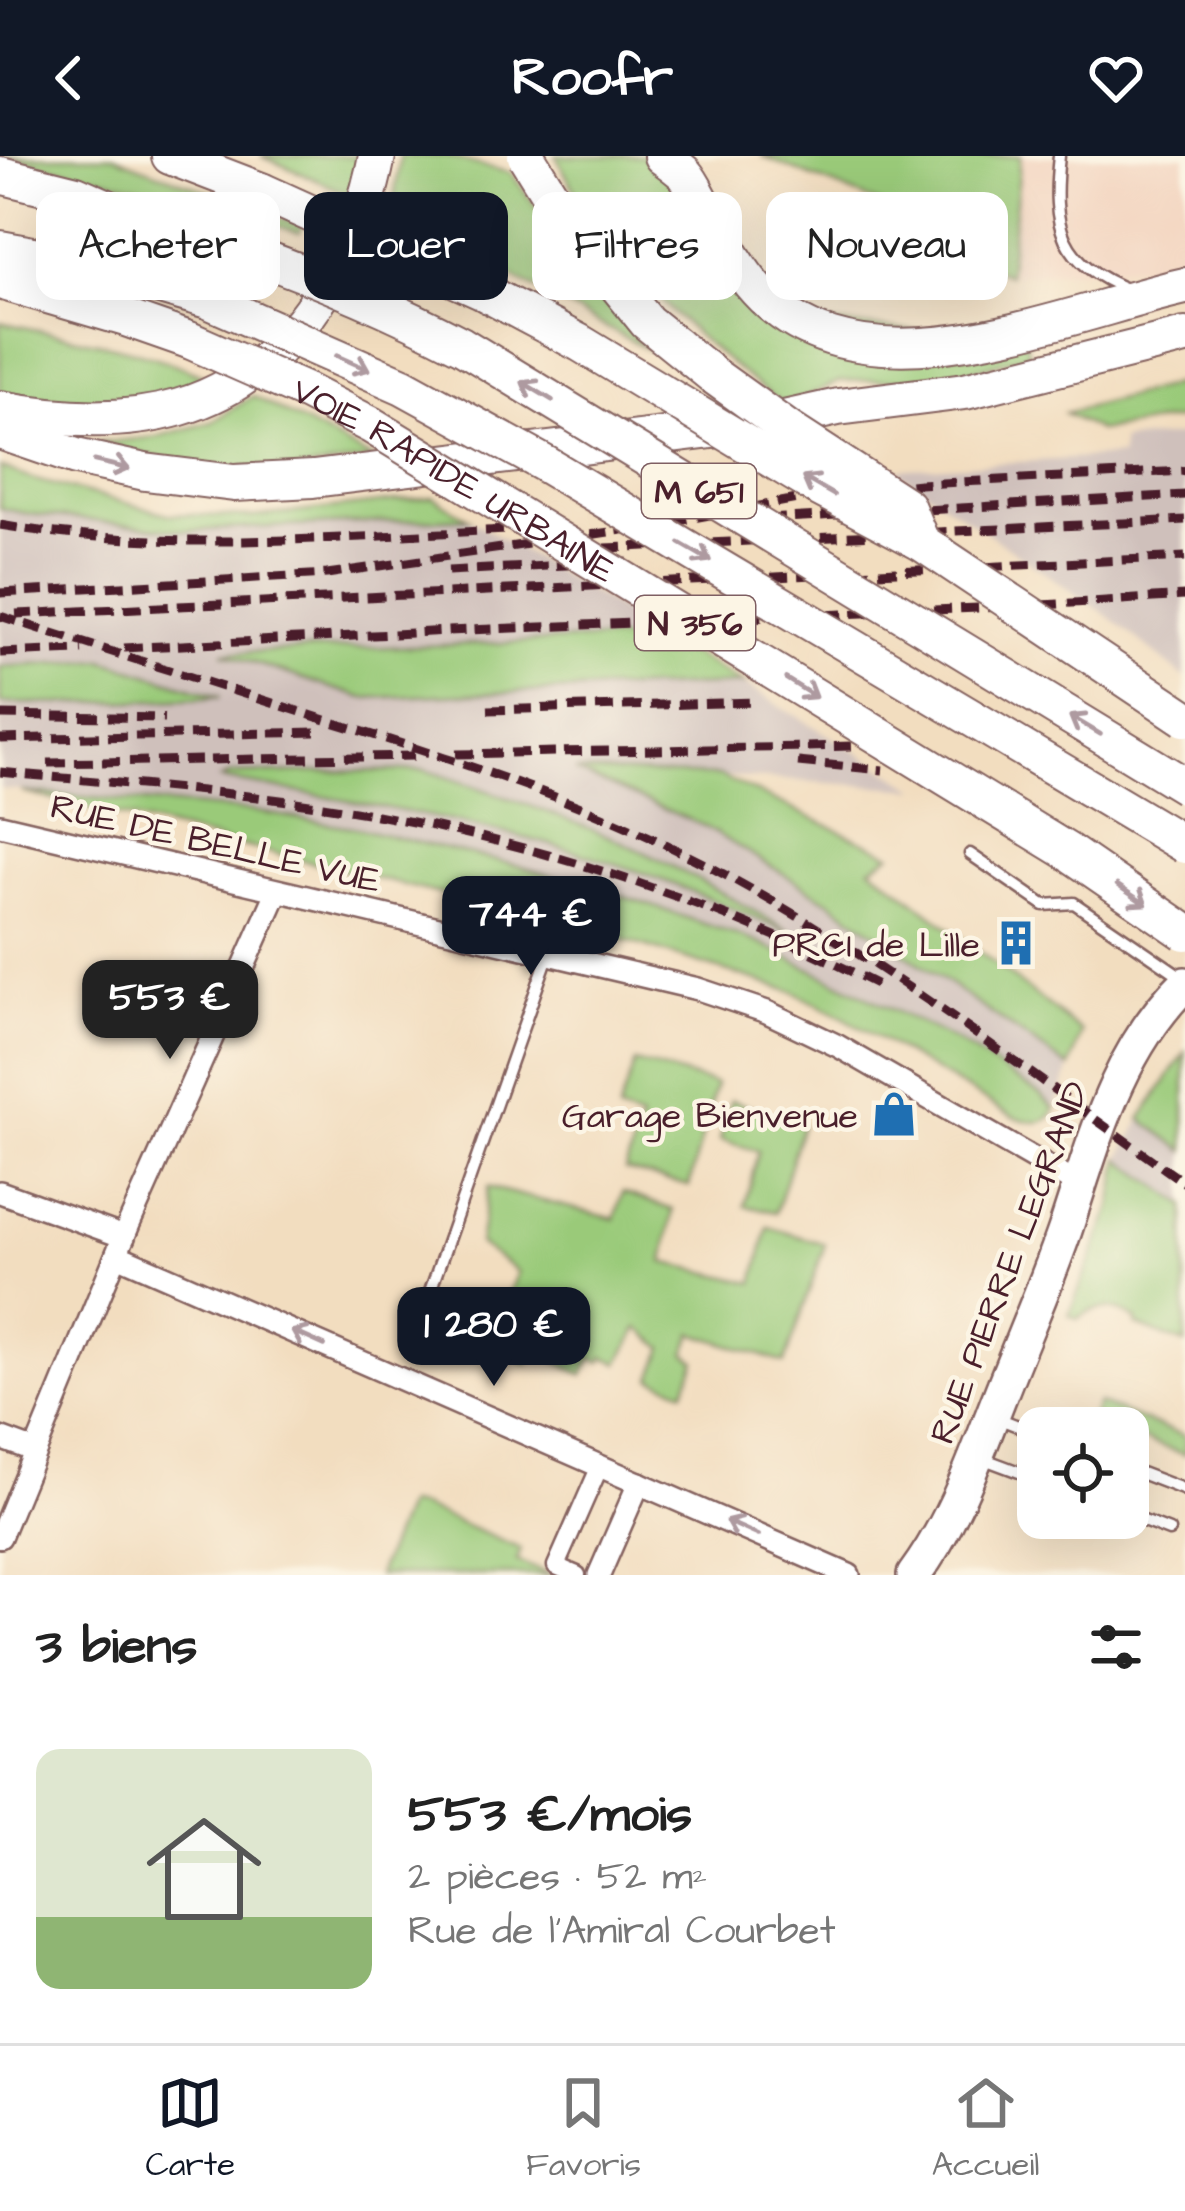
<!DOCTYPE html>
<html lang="fr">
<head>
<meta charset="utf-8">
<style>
	body { margin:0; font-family:"Architects Daughter",sans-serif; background:#f6f6f6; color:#222; height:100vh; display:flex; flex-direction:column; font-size:45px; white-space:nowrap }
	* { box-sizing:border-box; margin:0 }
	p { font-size:39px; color:#767676 }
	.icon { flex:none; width:66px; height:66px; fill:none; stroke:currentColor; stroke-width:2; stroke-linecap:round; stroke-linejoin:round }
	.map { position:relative; height:1419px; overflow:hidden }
	.panel { display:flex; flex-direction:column; background:#fff; flex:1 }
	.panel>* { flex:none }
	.guide { position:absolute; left:36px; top:36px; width:1113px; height:108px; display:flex; gap:24px }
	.tools { position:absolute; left:1017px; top:1251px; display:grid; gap:24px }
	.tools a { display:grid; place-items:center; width:132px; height:132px; border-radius:24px; background:#fff; box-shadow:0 12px 48px #0002; font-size:60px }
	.price { position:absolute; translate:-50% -102px; padding:0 27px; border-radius:24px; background:#111827; color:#fff; font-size:39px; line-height:78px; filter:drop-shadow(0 3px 6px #0008) }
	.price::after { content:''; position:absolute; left:50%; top:72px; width:36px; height:27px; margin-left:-18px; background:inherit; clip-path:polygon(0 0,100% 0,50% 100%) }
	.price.current { background:#222; color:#fff }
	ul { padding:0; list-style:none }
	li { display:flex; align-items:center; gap:36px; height:300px; padding:0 36px }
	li+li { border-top:3px solid #e0e0e0 }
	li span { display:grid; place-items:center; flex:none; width:336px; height:240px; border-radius:24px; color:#555 }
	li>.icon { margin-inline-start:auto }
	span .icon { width:144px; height:144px; fill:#fffc; stroke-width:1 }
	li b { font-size:51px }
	h2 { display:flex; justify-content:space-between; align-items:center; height:144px; padding:0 36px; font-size:51px }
	.tag { padding:0 42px; border-radius:24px; background:#fff; box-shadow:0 12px 48px #0002; font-size:42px; line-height:108px }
	.tag.current { background:#111827; color:#fff }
	header { display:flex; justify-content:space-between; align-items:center; height:156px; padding:0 36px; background:#111827; color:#fff; font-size:54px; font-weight:800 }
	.tabs { display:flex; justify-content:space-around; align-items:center; height:168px; border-top:3px solid #e0e0e0; background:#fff; font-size:33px; color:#767676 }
	.tabs a { display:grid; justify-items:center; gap:6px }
	.tabs .current { color:#111827 }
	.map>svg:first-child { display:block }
	.built { fill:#f3d4bf }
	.industrial { fill:#cfc0bb }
	.green { fill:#9aca79; stroke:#727452; stroke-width:3 }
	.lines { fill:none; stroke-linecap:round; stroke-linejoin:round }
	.service-casing { stroke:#85625f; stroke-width:15 }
	.pedestrian-casing { stroke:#85625f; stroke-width:21 }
	.minor-casing { stroke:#85625f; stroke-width:26 }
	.secondary-casing { stroke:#85625f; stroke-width:38 }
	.trunk-casing { stroke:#85625f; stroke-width:40 }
	.service { stroke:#fff; stroke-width:10 }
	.pedestrian { stroke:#fff; stroke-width:16 }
	.minor { stroke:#fff; stroke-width:21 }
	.secondary { stroke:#fff; stroke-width:33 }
	.trunk { stroke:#fff; stroke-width:36 }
	.rail { stroke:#4a1f2b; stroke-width:9; stroke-dasharray:18 9; stroke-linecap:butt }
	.trunk-bridge-casing { stroke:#85625f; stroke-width:40; stroke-linecap:butt }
	.trunk-bridge { stroke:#fff; stroke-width:36 }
	.oneway { stroke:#ae9aa0 }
	.labels { text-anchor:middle; stroke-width:9; stroke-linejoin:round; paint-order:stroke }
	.shield { fill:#fcf5e5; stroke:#7f5f63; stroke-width:3 }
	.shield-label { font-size:33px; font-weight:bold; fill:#4a1f2b }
	.street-label { font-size:36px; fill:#4a1f2b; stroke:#fcf5e5 }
	.poi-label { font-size:36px; fill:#4a1f2b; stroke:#fcf5e5; text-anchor:end }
</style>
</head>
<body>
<header><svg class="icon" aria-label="back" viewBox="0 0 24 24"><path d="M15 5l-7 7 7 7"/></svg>Roofr<svg class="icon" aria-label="heart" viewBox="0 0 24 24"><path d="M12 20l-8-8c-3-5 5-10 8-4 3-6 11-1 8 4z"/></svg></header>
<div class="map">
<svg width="1185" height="1419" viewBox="0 0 1185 1419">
	<rect width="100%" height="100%" fill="#fcf5e5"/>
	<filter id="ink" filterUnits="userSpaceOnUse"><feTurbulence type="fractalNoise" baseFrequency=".00833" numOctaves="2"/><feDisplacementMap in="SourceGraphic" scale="24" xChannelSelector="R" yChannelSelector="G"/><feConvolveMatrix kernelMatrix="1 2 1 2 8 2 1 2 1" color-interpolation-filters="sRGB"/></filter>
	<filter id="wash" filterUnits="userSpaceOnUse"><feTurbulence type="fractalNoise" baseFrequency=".004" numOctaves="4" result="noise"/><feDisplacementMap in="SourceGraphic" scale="48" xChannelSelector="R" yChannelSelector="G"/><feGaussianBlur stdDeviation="2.7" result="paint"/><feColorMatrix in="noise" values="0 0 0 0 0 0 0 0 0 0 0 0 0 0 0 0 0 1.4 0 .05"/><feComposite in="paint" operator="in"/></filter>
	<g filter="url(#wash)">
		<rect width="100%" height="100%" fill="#f2ddbf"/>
		<!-- built -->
		<path class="built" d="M761 0H1185V108L1008 119 976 106 885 50Z"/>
		<!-- industrial -->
		<g class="industrial">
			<path d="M1185 279V522L1108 460 894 313 1121 300V285Z"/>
			<path d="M0 352 28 358 187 375 468 362 918 633 720 620 579 617 702 669 829 745 1070 912 1055 953 1040 938 957 886 757 786 638 745 519 710 353 671 251 655 0 633Z"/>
			<path d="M1141 963 1185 995V1049L1120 1003Z"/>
		</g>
		<!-- green -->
		<g class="green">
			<path d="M5 0H113L302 70 299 77 210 47Z"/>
			<path d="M261 0H362L353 40Z"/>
			<path d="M400 0H445L511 17 626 170 648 194 421 71 392 58Z"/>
			<path d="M556 0H648L676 31 766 162 1025 184 1029 198 945 223 840 225 786 250C693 184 607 103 556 0Z"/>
			<path d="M761 0H1021L1008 119 976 106 885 50Z"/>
			<path d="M0 166C72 182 149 191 215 226L125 252 0 240Z"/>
			<path d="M1185 226V262L1098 275 1065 257Z"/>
			<path d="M253 240 373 303 293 315 194 311 96 287 156 281 212 266Z"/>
			<path d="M0 311 32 323 168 358 252 361 433 341 468 362 187 375 28 358 0 352Z"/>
			<path d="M664 481 743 528 363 542 223 497Z"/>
			<path d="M103 504 221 541 74 548 0 547V511Z"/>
			<path d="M425 614C487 634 549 655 608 680 677 709 741 748 805 784 735 753 665 722 591 700 470 664 345 644 221 623L231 618Z"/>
			<path d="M575 615 720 620 891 698 871 711 1082 876 1070 912 829 745 702 669Z"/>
			<path d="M22 636 251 655 352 671 519 710 638 745 757 786 957 886 1040 938 1055 953C1048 972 1030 966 1014 961L844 862 793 836 604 778Z"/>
			<path d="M1185 897V995L1141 963Z"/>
			<path d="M635 906 716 928 689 1030 625 1014 641 964 618 956Z"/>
			<path d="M731 944 802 969 776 1056 745 1050 758 995 720 984Z"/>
			<path d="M1120 1003 1185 1049V1188L1136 1169 1137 1164C1117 1150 1097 1148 1077 1163L1069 1159 1112 1051Z"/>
			<path d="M488 1031 615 1063 623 1036 673 1054 664 1106 754 1127 768 1071 825 1088 785 1207 693 1177 686 1197 696 1205 684 1235 652 1222 664 1192 639 1172 619 1207 603 1201 601 1206 591 1202 583 1219 555 1205 575 1159 556 1144 528 1208 515 1203 525 1176 512 1168 497 1166 518 1116 479 1088Z"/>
			<path d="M1098 1247 1185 1280V1299L1128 1278V1272H1114L1091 1263Z"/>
			<path d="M406 1349 421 1351 521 1393 517 1405 551 1419H377Z"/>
		</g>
	</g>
	<g filter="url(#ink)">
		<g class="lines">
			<!-- service casing -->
			<g class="service-casing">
				<g id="service">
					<path d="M1059 0C1051 71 1060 107 1131 135"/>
					<path d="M970 698 1044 749 1074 747 1182 821"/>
					<path d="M420 1164 549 797"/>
					<path d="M995 1261 1038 1278"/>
					<path d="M979 1301 1038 1323"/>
					<path d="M1128 1312 1185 1334"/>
					<path d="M1128 1359 1169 1375"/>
				</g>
			</g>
			<!-- pedestrian casing -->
			<g class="pedestrian-casing">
				<path id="pedestrian" d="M577 1419 556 1410 600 1310"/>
			</g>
			<!-- minor casing -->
			<g class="minor-casing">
				<g id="minor">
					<path d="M0 669 698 833 767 856 838 890 1079 1029"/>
					<path d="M0 1036 124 1081"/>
					<path d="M117 1099 849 1419"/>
					<path d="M0 1282 35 1295"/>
					<path d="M0 1381 129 1068 277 736"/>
					<path d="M599 1419 639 1327"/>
				</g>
			</g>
			<!-- secondary casing -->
			<g class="secondary-casing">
				<path id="secondary" d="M914 1419C955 1364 976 1300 1001 1237 1022 1183 1046 1129 1065 1074 1094 987 1117 894 1185 828"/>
			</g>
			<!-- trunk casing -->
			<g class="trunk-casing">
				<g id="trunk">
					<path d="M170 0 261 35"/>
					<path d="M662 0C669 5 677 11 684 17 692 26 697 38 703 49 719 77 735 110 757 134 861 249 1060 158 1185 130"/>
					<path d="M0 19 76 38 119 57 195 78"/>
					<path d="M0 93 92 110 208 144"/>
					<path d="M0 125 126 162 189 184"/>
					<path d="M0 253C131 277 240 261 318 144 348 100 367 52 377 0"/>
					<path d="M0 275 76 301 145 316 234 327 313 323 761 268 838 251 965 235 1185 180"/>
				</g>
			</g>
			<!-- service -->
			<use href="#service" class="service"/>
			<!-- pedestrian -->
			<use href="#pedestrian" class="pedestrian"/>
			<!-- minor -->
			<use href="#minor" class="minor"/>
			<!-- secondary -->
			<use href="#secondary" class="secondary"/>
			<!-- trunk -->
			<use href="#trunk" class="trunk"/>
			<!-- rail -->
			<g class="rail">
				<path d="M767 363 1185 339"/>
				<path d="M0 369C176 399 355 379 533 373"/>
				<path d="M605 392 1185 364"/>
				<path d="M448 415 628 406"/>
				<path d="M0 437 327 418 656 369 808 341 920 328 1185 315"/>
				<path d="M16 458 1185 401"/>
				<path d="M0 460C109 495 219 530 329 565 447 602 566 639 677 694 859 784 1019 911 1185 1027"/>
				<path d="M124 492 469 474 1026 450 1185 440"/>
				<path d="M0 497 82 494"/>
				<path d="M488 554 757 546"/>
				<path d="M0 559 164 562"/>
				<path d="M0 583 320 576"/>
				<path d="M456 598 855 590"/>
				<path d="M798 606 883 614"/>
				<path d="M48 607 414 600"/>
				<path d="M0 616C118 628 237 635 354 655 537 686 715 745 880 830"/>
			</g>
			<!-- trunk-bridge casing -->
			<g class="trunk-bridge-casing">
				<g id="trunk-bridge">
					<path d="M526 0 570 71 647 166 714 220 789 274 906 350 921 386"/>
					<path d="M261 35 482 135 580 187 816 330 921 386 1185 562"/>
					<path d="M195 78C287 109 375 144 461 189L1185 630"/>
					<path d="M208 144 403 230 545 308 1185 689"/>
					<path id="s1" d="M189 184 307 236 371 269 1067 695 1185 776"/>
				</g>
			</g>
			<!-- trunk-bridge -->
			<use href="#trunk-bridge" class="trunk-bridge"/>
		</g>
		<!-- one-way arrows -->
		<defs><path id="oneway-shaft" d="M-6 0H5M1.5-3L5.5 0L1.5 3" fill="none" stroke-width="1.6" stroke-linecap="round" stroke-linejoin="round" transform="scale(3)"/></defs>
		<g class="oneway">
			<use href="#oneway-shaft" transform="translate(353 207) rotate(24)"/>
			<use href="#oneway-shaft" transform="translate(537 235) rotate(-149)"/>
			<use href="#oneway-shaft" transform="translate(112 309) rotate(13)"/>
			<use href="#oneway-shaft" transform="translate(818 330) rotate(-150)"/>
			<use href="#oneway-shaft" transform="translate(695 396) rotate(30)"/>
			<use href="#oneway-shaft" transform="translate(801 532) rotate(32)"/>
			<use href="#oneway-shaft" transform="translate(1085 569) rotate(-149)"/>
			<use href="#oneway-shaft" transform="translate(1132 739) rotate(34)"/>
			<use href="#oneway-shaft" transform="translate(308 1182) rotate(-156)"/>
			<use href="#oneway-shaft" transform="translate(742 1372) rotate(-156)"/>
		</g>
	</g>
	<!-- icons -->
	<defs>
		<g id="building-bare" transform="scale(3.6)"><path d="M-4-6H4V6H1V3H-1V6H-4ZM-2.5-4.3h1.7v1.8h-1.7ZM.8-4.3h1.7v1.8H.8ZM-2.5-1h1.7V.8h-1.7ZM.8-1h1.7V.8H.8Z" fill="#1f6fb2" stroke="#fcf5e5" stroke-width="2.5" paint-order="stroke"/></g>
		<g id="shop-bare" transform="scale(3.6)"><path d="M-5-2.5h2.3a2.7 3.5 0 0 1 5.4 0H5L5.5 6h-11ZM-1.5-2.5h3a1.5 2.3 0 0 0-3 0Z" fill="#1f6fb2" stroke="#fcf5e5" stroke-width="2.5" paint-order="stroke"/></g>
	</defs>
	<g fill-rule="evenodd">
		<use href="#building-bare" x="1016" y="787"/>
		<use href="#shop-bare" x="894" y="958"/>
	</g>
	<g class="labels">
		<!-- shield labels -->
		<g class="shield">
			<rect x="642" y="308" width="114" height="54" rx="9"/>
			<rect x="635" y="440" width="120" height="54" rx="9"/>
		</g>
		<g class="shield-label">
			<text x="699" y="347">M 651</text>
			<text x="695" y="479">N 356</text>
		</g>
		<!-- street labels -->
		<g class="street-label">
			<text dy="13" stroke="none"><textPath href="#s1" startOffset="300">VOIE RAPIDE URBAINE</textPath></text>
			<text transform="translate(216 686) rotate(13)" y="13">RUE DE BELLE VUE</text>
			<text transform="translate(1008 1106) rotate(-69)" y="13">RUE PIERRE LEGRAND</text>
		</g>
		<!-- poi labels -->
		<g class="poi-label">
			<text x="980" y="800">PRCI de Lille</text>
			<text x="858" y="971">Garage Bienvenue</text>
		</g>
	</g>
</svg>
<div class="tools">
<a><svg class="icon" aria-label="locate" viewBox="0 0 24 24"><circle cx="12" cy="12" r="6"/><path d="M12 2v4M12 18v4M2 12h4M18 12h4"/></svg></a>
</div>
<b class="price" style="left:531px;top:822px">744 €</b>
<b class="price current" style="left:170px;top:906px">553 €</b>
<b class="price" style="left:494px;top:1233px">1 280 €</b>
<div class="guide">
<a class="tag">Acheter</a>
<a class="tag current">Louer</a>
<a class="tag">Filtres</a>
<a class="tag">Nouveau</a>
</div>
</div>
<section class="panel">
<h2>3 biens<svg class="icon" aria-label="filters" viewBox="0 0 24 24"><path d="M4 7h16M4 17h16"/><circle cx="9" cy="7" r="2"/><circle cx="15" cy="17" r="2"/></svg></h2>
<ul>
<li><span style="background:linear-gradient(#dfe7d0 70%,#8fb573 0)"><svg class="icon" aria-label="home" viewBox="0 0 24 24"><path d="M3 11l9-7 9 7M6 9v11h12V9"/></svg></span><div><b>553 €/mois</b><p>2 pièces · 52 m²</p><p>Rue de l'Amiral Courbet</p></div></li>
</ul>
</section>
<nav class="tabs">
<a class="current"><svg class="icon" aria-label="map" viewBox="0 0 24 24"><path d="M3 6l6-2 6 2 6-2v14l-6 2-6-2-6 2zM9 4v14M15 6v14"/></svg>Carte</a>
<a><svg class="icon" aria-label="saved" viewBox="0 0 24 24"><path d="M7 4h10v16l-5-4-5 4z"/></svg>Favoris</a>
<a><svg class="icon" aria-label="home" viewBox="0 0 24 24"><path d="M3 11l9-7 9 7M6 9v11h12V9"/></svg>Accueil</a>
</nav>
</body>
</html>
